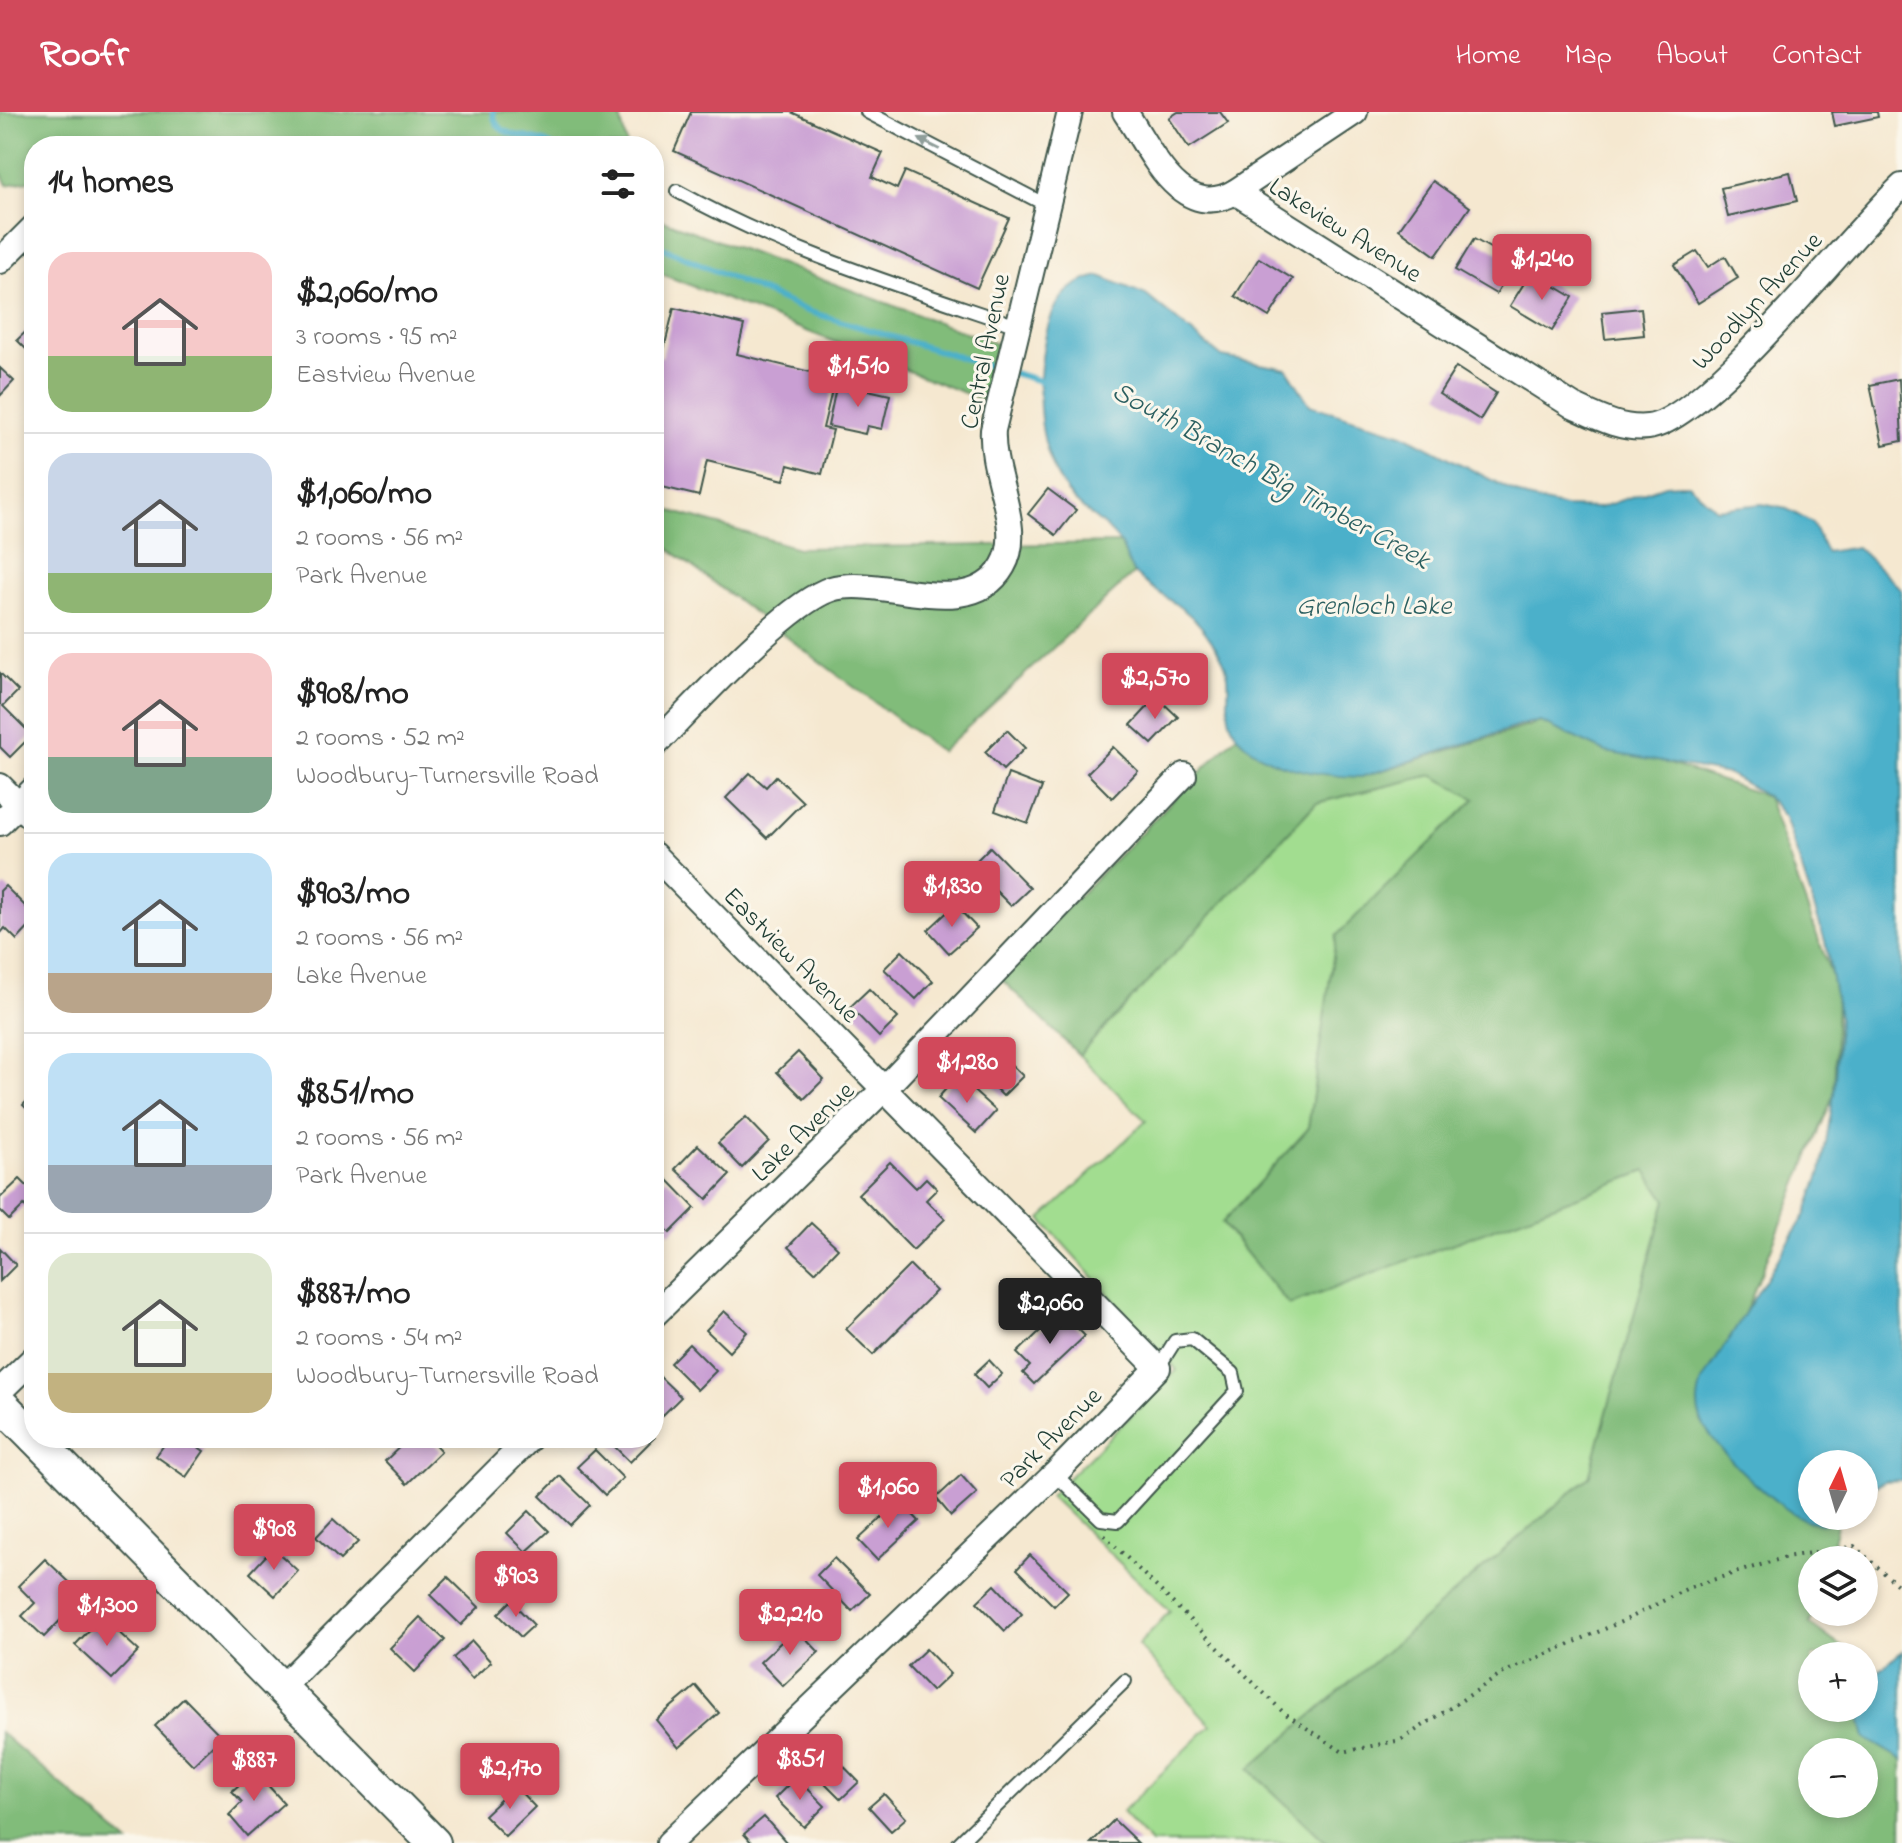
<!DOCTYPE html>
<html lang="en">
<head>
<meta charset="utf-8">
<style>
	body { margin:0; font-family:"Indie Flower",sans-serif; background:#f6f6f6; color:#222; height:100vh; display:flex; flex-direction:column; font-size:30px; white-space:nowrap }
	* { box-sizing:border-box; margin:0 }
	p { font-size:26px; color:#767676 }
	.icon { flex:none; width:44px; height:44px; fill:none; stroke:currentColor; stroke-width:2; stroke-linecap:round; stroke-linejoin:round }
	.map { position:relative; flex:1; overflow:hidden }
	.sheet { position:absolute; left:24px; top:24px; width:640px; height:1312px; display:flex; flex-direction:column; background:#fff; border-radius:32px; box-shadow:0 4px 12px #0003 }
	.sheet>* { flex:none }
	.needle { width:52px; rotate:5deg }
	.tools { position:absolute; left:1798px; top:1338px; display:grid; gap:16px }
	.tools a { display:grid; place-items:center; width:80px; height:80px; border-radius:50%; background:#fff; box-shadow:0 4px 12px #0003; font-size:40px }
	.price { position:absolute; translate:-50% -68px; padding:0 18px; border-radius:8px; background:#d1495b; color:#fff; font-size:26px; line-height:52px; filter:drop-shadow(0 2px 4px #0008) }
	.price::after { content:''; position:absolute; left:50%; top:48px; width:24px; height:18px; margin-left:-12px; background:inherit; clip-path:polygon(0 0,100% 0,50% 100%) }
	.price.current { background:#222; color:#fff }
	ul { padding:0; list-style:none }
	li { display:flex; align-items:center; gap:24px; height:200px; padding:0 24px }
	li+li { border-top:2px solid #e0e0e0 }
	li span { display:grid; place-items:center; flex:none; width:224px; height:160px; border-radius:24px; color:#555 }
	li>.icon { margin-inline-start:auto }
	span .icon { width:96px; height:96px; fill:#fffc; stroke-width:1 }
	li b { font-size:34px }
	h2 { display:flex; justify-content:space-between; align-items:center; height:96px; padding:0 24px; font-size:34px }
	header { display:flex; align-items:center; gap:48px; box-sizing:border-box; height:112px; padding:0 40px; background:#d1495b; color:#fff }
	header strong { font-size:38px }
	nav { display:flex; gap:44px; margin-inline-start:auto; font-size:28px }
	.map>svg:first-child { display:block }
	.green { fill:#a2dd90; stroke:#608d62; stroke-width:2 }
	.forest { fill:#81bc7a; stroke:#507c57; stroke-width:2; fill-rule:evenodd }
	.water { fill:#4bb0ca; stroke:#35767f; stroke-width:2 }
	.lines { fill:none; stroke-linecap:round; stroke-linejoin:round }
	.stream { stroke:#4bb0ca; stroke-width:6 }
	.building { fill:#c99fd3 }
	.lane-casing { stroke:#3f574b; stroke-width:16 }
	.street-casing { stroke:#3f574b; stroke-width:28 }
	.secondary-casing { stroke:#3f574b; stroke-width:36 }
	.path { stroke:#3f574b; stroke-width:4; stroke-dasharray:2 6; stroke-linecap:butt }
	.lane { stroke:#fff; stroke-width:12 }
	.street { stroke:#fff; stroke-width:24 }
	.secondary { stroke:#fff; stroke-width:32 }
	.oneway { fill:#8f9e9a }
	.labels { text-anchor:middle; stroke-width:6; stroke-linejoin:round; paint-order:stroke }
	.street-label { font-size:26px; fill:#1f3d34; stroke:#fbf7ec }
	.water-label { font-size:28px; font-style:italic; fill:#2c6061; stroke:#fbf7ec }
</style>
</head>
<body>
<header>
<strong>Roofr</strong>
<nav><a>Home</a><a>Map</a><a>About</a><a>Contact</a></nav>
</header>
<div class="map">
<svg width="1902" height="1731" viewBox="0 0 1902 1731">
	<rect width="100%" height="100%" fill="#fbf7ec"/>
	<filter id="ink" filterUnits="userSpaceOnUse"><feTurbulence type="fractalNoise" baseFrequency=".0125" numOctaves="2"/><feDisplacementMap in="SourceGraphic" scale="16" xChannelSelector="R" yChannelSelector="G"/><feConvolveMatrix kernelMatrix="1 2 1 2 8 2 1 2 1" color-interpolation-filters="sRGB"/></filter>
	<filter id="wash" filterUnits="userSpaceOnUse"><feTurbulence type="fractalNoise" baseFrequency=".006" numOctaves="4" result="noise"/><feDisplacementMap in="SourceGraphic" scale="32" xChannelSelector="R" yChannelSelector="G"/><feGaussianBlur stdDeviation="1.8" result="paint"/><feColorMatrix in="noise" values="0 0 0 0 0 0 0 0 0 0 0 0 0 0 0 0 0 1.4 0 .05"/><feComposite in="paint" operator="in"/></filter>
	<g filter="url(#wash)">
		<rect width="100%" height="100%" fill="#f5e8d0"/>
		<!-- green -->
		<path class="green" d="M1432 663 1476 687 1337 824 1308 1017 1222 1111 1289 1193 1646 1059 1666 1088 1589 1365 1250 1657 1327 1731H1151L1122 1700 1211 1613 1138 1533 1170 1499 1050 1384 1177 1258 1041 1107 1146 1009 1079 943 1316 691Z"/>
		<!-- forest -->
		<g class="forest">
			<path d="M0 0H619L627 34H34V68L7 73 0 58Z"/>
			<path d="M654 105 997 232 982 288 654 159Z"/>
			<path d="M654 394 798 436 1120 431 1134 461 941 640 654 426Z"/>
			<path d="M1541 610 1767 684 1837 879 1834 982 1701 1309 1812 1404H1831L1838 1410 1828 1448H1812L1813 1500 1810 1512 1854 1544H1812V1596H1864V1551L1877 1560 1902 1559V1731H1327L1249 1657 1589 1365 1666 1088 1646 1059 1289 1193 1222 1111 1308 1017 1336 824 1475 687 1432 663 1316 691 1079 943 999 865 1237 623 1361 665ZM1812 1640H1864V1692H1812Z"/>
			<path d="M0 1620 129 1731H0Z"/>
		</g>
		<!-- water -->
		<g class="water">
			<path d="M1100 164 1146 183 1222 245 1287 257 1310 293 1403 322 1526 386 1565 395 1599 396 1665 373 1680 372H1688L1716 397 1762 392 1787 397 1812 411 1826 440 1857 435 1901 477 1902 1368 1885 1369 1864 1380V1352H1812V1404H1842L1838 1410C1828 1412 1818 1412 1808 1409 1781 1400 1711 1335 1701 1308 1696 1295 1698 1285 1701 1272L1806 1102 1821 1060 1834 982 1839 905 1825 829 1785 705 1767 684 1728 662 1606 640 1541 610 1529 611 1361 665C1322 664 1262 657 1237 623 1223 605 1230 584 1228 564 1226 548 1215 534 1206 521 1188 495 1159 484 1136 463 1126 454 1127 441 1120 431 1108 413 1085 401 1071 385 1036 342 1035 278 1045 227 1052 193 1065 171 1100 164Z"/>
			<path d="M1902 1539V1648L1865 1626 1858 1597 1864 1596V1575L1868 1569Z"/>
		</g>
		<g class="lines">
			<!-- stream -->
			<g class="stream">
				<path d="M493 0C496 31 533 20 552 34"/>
				<path d="M654 132 807 199 1002 258"/>
				<path d="M1013 261 1044 270"/>
			</g>
		</g>
		<g id="blocks">
			<!-- building -->
			<g class="building">
				<path d="M691 0H791L883 41 872 65 897 77 905 59 1009 106 977 176 674 39Z"/>
				<path d="M1178 0H1220L1228 11 1189 36 1169 6Z"/>
				<path d="M1832 0H1877L1878 5 1835 14Z"/>
				<path d="M1790 60 1797 89 1728 105 1721 76Z"/>
				<path d="M1433 69 1470 95 1436 144 1399 117Z"/>
				<path d="M1474 127 1515 150 1496 182 1455 158Z"/>
				<path d="M1697 139 1708 155 1725 144 1738 166 1698 191 1674 153Z"/>
				<path d="M1259 146 1293 167 1269 205 1235 184Z"/>
				<path d="M1531 160 1573 185 1552 219 1510 194Z"/>
				<path d="M674 196 744 213 737 242 835 266 823 316 833 318 822 362 788 353 784 368 707 349 699 384 654 373V243L662 245Z"/>
				<path d="M1641 196 1644 223 1605 227 1602 200Z"/>
				<path d="M34 212V245L17 228Z"/>
				<path d="M1456 255 1496 281 1480 308 1439 282Z"/>
				<path d="M0 256 14 269 0 284Z"/>
				<path d="M1899 267 1902 329 1883 333 1870 273Z"/>
				<path d="M837 271 890 283 882 317 867 314 865 322 828 314Z"/>
				<path d="M1048 377 1076 398 1056 423 1028 402Z"/>
				<path d="M0 561 18 579 3 594 32 623 10 645 0 635Z"/>
				<path d="M1157 585 1178 605 1152 632 1131 613Z"/>
				<path d="M1007 618 1025 636 1003 658 985 640Z"/>
				<path d="M1113 635 1138 659 1112 686 1087 661Z"/>
				<path d="M750 661 766 675 776 664 803 690 767 726 726 686Z"/>
				<path d="M1008 662 1042 675 1028 711 995 699Z"/>
				<path d="M990 735 1030 776 1011 794 971 754Z"/>
				<path d="M5 774 34 803V810L17 828 5 816 0 822V779Z"/>
				<path d="M955 793 977 816 949 841 928 818Z"/>
				<path d="M902 839 933 869 916 887 884 857Z"/>
				<path d="M869 877 898 906 879 925 850 895Z"/>
				<path d="M990 932 1023 964 1003 984 971 952Z"/>
				<path d="M798 940 824 967 804 987 777 960Z"/>
				<path d="M957 964 996 999 976 1021 938 986Z"/>
				<path d="M34 982V1004L23 993Z"/>
				<path d="M746 1005 769 1029 742 1056 718 1031Z"/>
				<path d="M698 1033 730 1063 707 1087 675 1057Z"/>
				<path d="M890 1050 916 1076 926 1066 937 1077 926 1088 945 1107 913 1138 858 1082Z"/>
				<path d="M666 1066 695 1096 670 1121 654 1105V1078Z"/>
				<path d="M20 1067 34 1081V1104L24 1093 9 1108 0 1099V1086Z"/>
				<path d="M811 1111 838 1136 815 1160 788 1135Z"/>
				<path d="M0 1136 16 1153 0 1169Z"/>
				<path d="M910 1153 936 1179 873 1243 846 1217Z"/>
				<path d="M724 1199 747 1220 729 1240 706 1218Z"/>
				<path d="M1061 1199 1085 1224 1034 1272 1023 1261 1030 1254 1017 1241Z"/>
				<path d="M689 1232 716 1259 697 1278 670 1251Z"/>
				<path d="M989 1248 1002 1262 987 1276 974 1262Z"/>
				<path d="M654 1259 681 1285 660 1306 654 1300Z"/>
				<path d="M169 1326H185L204 1339 186 1365 156 1344Z"/>
				<path d="M409 1326H429L441 1339 407 1372 385 1349Z"/>
				<path d="M606 1326H654L630 1350Z"/>
				<path d="M595 1338 623 1366 605 1383 577 1355Z"/>
				<path d="M961 1363 977 1381 951 1404 936 1386Z"/>
				<path d="M560 1364 590 1393 570 1413 540 1384Z"/>
				<path d="M900 1389 919 1409 877 1448 858 1428Z"/>
				<path d="M529 1399 549 1419 526 1440 507 1421Z"/>
				<path d="M333 1407 358 1430 340 1448 316 1425Z"/>
				<path d="M273 1436 298 1459 275 1484 250 1461Z"/>
				<path d="M1030 1443 1068 1480 1054 1494 1017 1457Z"/>
				<path d="M834 1446 870 1482 852 1499 817 1463Z"/>
				<path d="M45 1447 84 1484 44 1525 22 1504 35 1491 18 1474Z"/>
				<path d="M448 1465 479 1495 461 1513 430 1483Z"/>
				<path d="M995 1473 1022 1502 1005 1519 977 1490Z"/>
				<path d="M511 1489 534 1513 521 1525 498 1502Z"/>
				<path d="M102 1505 139 1539 112 1567 75 1533Z"/>
				<path d="M420 1505 445 1528 415 1560 390 1536Z"/>
				<path d="M796 1516 819 1540 783 1574 760 1550Z"/>
				<path d="M472 1529 491 1550 472 1567 453 1546Z"/>
				<path d="M926 1537 950 1562 932 1579 908 1554Z"/>
				<path d="M696 1574 719 1601 679 1636 656 1608Z"/>
				<path d="M184 1586 222 1625 193 1653 155 1614Z"/>
				<path d="M828 1638 859 1670 841 1687 810 1656Z"/>
				<path d="M255 1659 284 1691 247 1724 229 1703 242 1690 232 1679Z"/>
				<path d="M796 1665 825 1694 804 1715 775 1686Z"/>
				<path d="M515 1674 535 1695 505 1724 484 1703Z"/>
				<path d="M884 1682 906 1706 891 1719 869 1695Z"/>
				<path d="M764 1705 787 1731H752L744 1722Z"/>
				<path d="M1114 1708 1138 1731H1091Z"/>
			</g>
		</g>
	</g>
	<g filter="url(#ink)">
		<use href="#blocks" fill-opacity="0" stroke="#3f574b" stroke-width="2"/>
		<g class="lines">
			<!-- lane casing -->
			<g class="lane-casing">
				<g id="lane">
					<path d="M867 0 1046 93"/>
					<path d="M677 79C782 138 903 175 1017 214"/>
					<path d="M1055 1362 1101 1407 1118 1409 1237 1279 1233 1261 1192 1227 1175 1229 1158 1256"/>
					<path d="M959 1731 1125 1569"/>
				</g>
			</g>
			<!-- street casing -->
			<g class="street-casing">
				<g id="street">
					<path d="M1125 0C1151 38 1180 111 1235 80L1355 0"/>
					<path d="M1235 80 1573 294C1597 305 1621 318 1648 315 1707 308 1850 122 1902 74"/>
					<path d="M0 149 34 115"/>
					<path d="M654 634C692 596 785 492 831 477 880 462 970 512 1003 454 1025 417 990 363 993 318L1070 0"/>
					<path d="M0 674 34 708"/>
					<path d="M0 711 34 677"/>
					<path d="M654 743 1158 1256 1055 1362 669 1731"/>
					<path d="M654 1203 885 976 1184 663"/>
					<path d="M0 1279 34 1246"/>
					<path d="M282 1575 530 1326"/>
				</g>
			</g>
			<!-- secondary casing -->
			<g class="secondary-casing">
				<g id="secondary">
					<path d="M0 1291 34 1325"/>
					<path d="M35 1326 434 1731"/>
				</g>
			</g>
			<!-- path -->
			<path class="path" d="M1104 1423 1284 1601 1343 1640 1401 1628 1505 1560 1630 1506 1690 1475 1786 1445 1854 1434 1902 1477"/>
			<!-- lane -->
			<use href="#lane" class="lane"/>
			<!-- street -->
			<use href="#street" class="street"/>
			<!-- secondary -->
			<use href="#secondary" class="secondary"/>
		</g>
		<!-- one-way arrows -->
		<defs><path id="oneway-solid" d="M-6-.8H1V-3.2L6.5 0L1 3.2V.8H-6Z" transform="scale(2)"/></defs>
		<use class="oneway" href="#oneway-solid" transform="translate(929 32) rotate(-153)"/>
	</g>
	<g class="labels">
		<!-- street labels -->
		<g class="street-label">
			<text transform="translate(1346 117) rotate(32)" y="9">Lakeview Avenue</text>
			<text transform="translate(1756 188) rotate(-47)" y="9">Woodlyn Avenue</text>
			<text transform="translate(984 239) rotate(-78)" y="9">Central Avenue</text>
			<text transform="translate(792 842) rotate(45)" y="9">Eastview Avenue</text>
			<text transform="translate(802 1019) rotate(-44)" y="9">Lake Avenue</text>
			<text transform="translate(1050 1325) rotate(-45)" y="9">Park Avenue</text>
		</g>
		<!-- water labels -->
		<g class="water-label">
			<text transform="translate(1272 362) rotate(29)" y="10">South Branch Big Timber Creek</text>
			<text x="1374" y="502">Grenloch Lake</text>
		</g>
	</g>
</svg>
<div class="tools">
<a><svg class="needle" viewBox="-14 -14 28 28"><path d="M0-13l5 13h-10z" fill="#e53935"/><path d="M0 13l5-13h-10z" fill="#767676"/></svg></a>
<a><svg class="icon" aria-label="layers" viewBox="0 0 24 24"><path d="M12 4l9 5-9 5-9-5zM3 14l9 5 9-5"/></svg></a>
<a>+</a>
<a>−</a>
</div>
<b class="price" style="left:1542px;top:190px">$1,240</b>
<b class="price" style="left:858px;top:297px">$1,510</b>
<b class="price" style="left:1155px;top:609px">$2,570</b>
<b class="price" style="left:952px;top:817px">$1,830</b>
<b class="price" style="left:967px;top:993px">$1,280</b>
<b class="price current" style="left:1050px;top:1234px">$2,060</b>
<b class="price" style="left:888px;top:1418px">$1,060</b>
<b class="price" style="left:274px;top:1460px">$908</b>
<b class="price" style="left:516px;top:1507px">$903</b>
<b class="price" style="left:107px;top:1536px">$1,300</b>
<b class="price" style="left:790px;top:1545px">$2,210</b>
<b class="price" style="left:800px;top:1690px">$851</b>
<b class="price" style="left:254px;top:1691px">$887</b>
<b class="price" style="left:510px;top:1699px">$2,170</b>
<section class="sheet">
<h2>14 homes<svg class="icon" aria-label="filters" viewBox="0 0 24 24"><path d="M4 7h16M4 17h16"/><circle cx="9" cy="7" r="2"/><circle cx="15" cy="17" r="2"/></svg></h2>
<ul>
<li><span style="background:linear-gradient(#f6c9c9 65%,#8fb573 0)"><svg class="icon" aria-label="home" viewBox="0 0 24 24"><path d="M3 11l9-7 9 7M6 9v11h12V9"/></svg></span><div><b>$2,060/mo</b><p>3 rooms · 95 m²</p><p>Eastview Avenue</p></div></li>
<li><span style="background:linear-gradient(#c9d6e8 75%,#8fb573 0)"><svg class="icon" aria-label="home" viewBox="0 0 24 24"><path d="M3 11l9-7 9 7M6 9v11h12V9"/></svg></span><div><b>$1,060/mo</b><p>2 rooms · 56 m²</p><p>Park Avenue</p></div></li>
<li><span style="background:linear-gradient(#f6c9c9 65%,#7fa58c 0)"><svg class="icon" aria-label="home" viewBox="0 0 24 24"><path d="M3 11l9-7 9 7M6 9v11h12V9"/></svg></span><div><b>$908/mo</b><p>2 rooms · 52 m²</p><p>Woodbury-Turnersville Road</p></div></li>
<li><span style="background:linear-gradient(#bfe0f5 75%,#b9a48a 0)"><svg class="icon" aria-label="home" viewBox="0 0 24 24"><path d="M3 11l9-7 9 7M6 9v11h12V9"/></svg></span><div><b>$903/mo</b><p>2 rooms · 56 m²</p><p>Lake Avenue</p></div></li>
<li><span style="background:linear-gradient(#bfe0f5 70%,#9aa5b1 0)"><svg class="icon" aria-label="home" viewBox="0 0 24 24"><path d="M3 11l9-7 9 7M6 9v11h12V9"/></svg></span><div><b>$851/mo</b><p>2 rooms · 56 m²</p><p>Park Avenue</p></div></li>
<li><span style="background:linear-gradient(#dfe7d0 75%,#c2b280 0)"><svg class="icon" aria-label="home" viewBox="0 0 24 24"><path d="M3 11l9-7 9 7M6 9v11h12V9"/></svg></span><div><b>$887/mo</b><p>2 rooms · 54 m²</p><p>Woodbury-Turnersville Road</p></div></li>
</ul>
</section>
</div>
</body>
</html>
